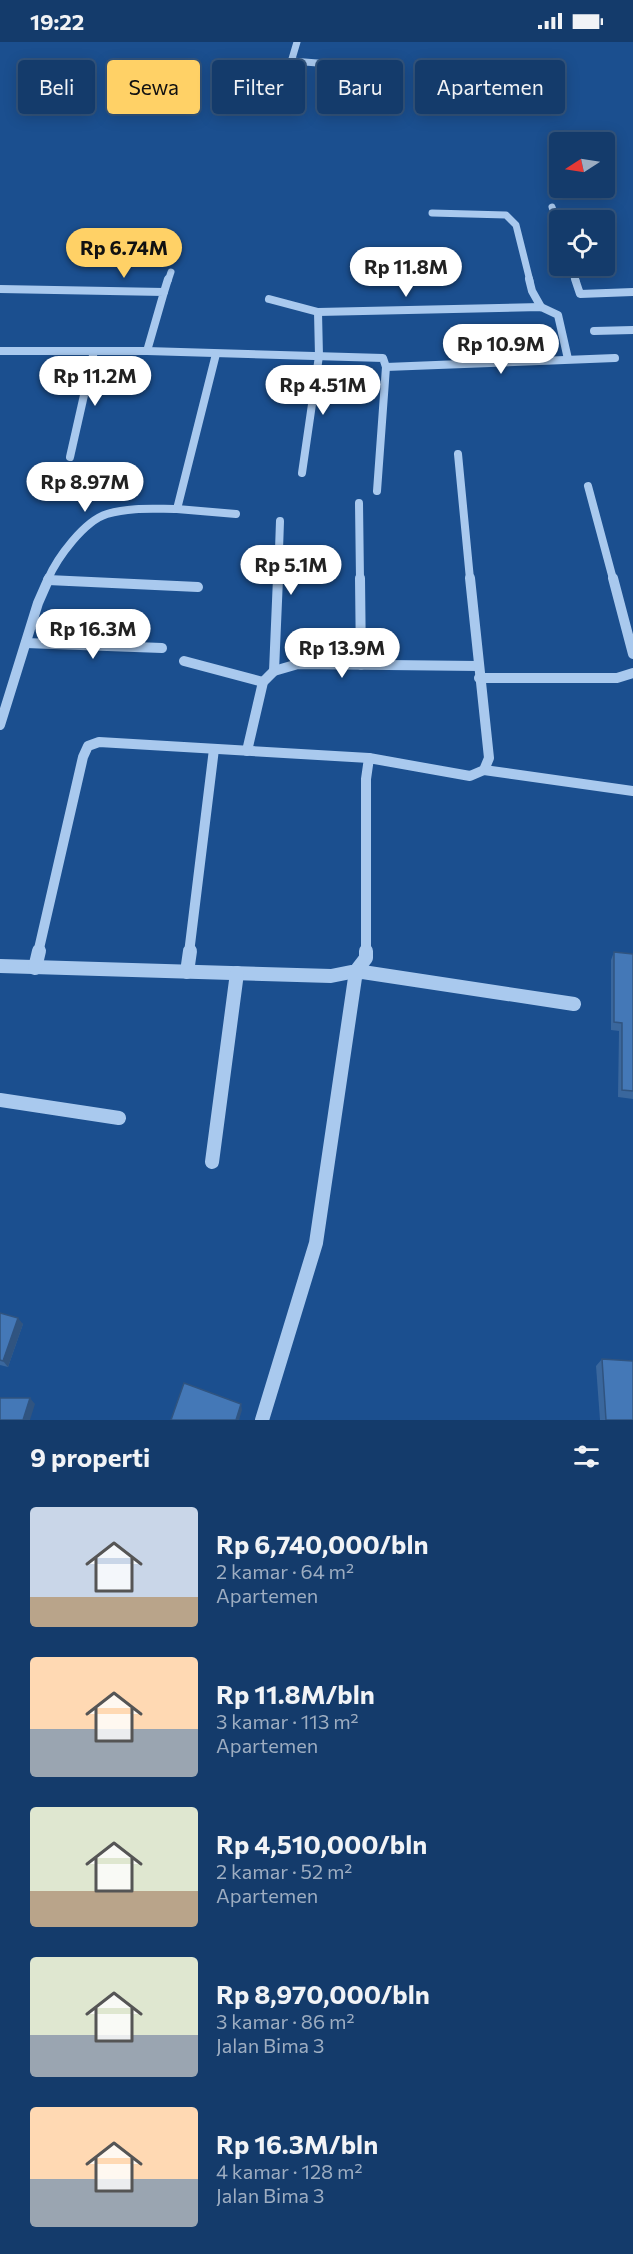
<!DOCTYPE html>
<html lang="id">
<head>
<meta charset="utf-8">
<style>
	body { margin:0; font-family:Commissioner,sans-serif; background:#214673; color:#f1f3f6; height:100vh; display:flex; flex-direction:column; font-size:22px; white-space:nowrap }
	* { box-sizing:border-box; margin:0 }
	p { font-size:20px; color:#9dadc1 }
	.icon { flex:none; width:33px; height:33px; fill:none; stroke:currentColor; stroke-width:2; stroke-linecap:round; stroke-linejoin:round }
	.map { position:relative; height:1378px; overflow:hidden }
	.drawer { display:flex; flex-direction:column; background:#143b6b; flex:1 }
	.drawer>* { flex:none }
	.top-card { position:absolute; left:18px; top:18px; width:597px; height:54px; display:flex; gap:12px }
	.needle { width:39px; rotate:258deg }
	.buttons { position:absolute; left:549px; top:90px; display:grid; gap:12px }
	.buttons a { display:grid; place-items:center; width:66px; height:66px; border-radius:6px; background:#143b6b; box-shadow:0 3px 15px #0003,0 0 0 2px #33557e; font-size:30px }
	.price { position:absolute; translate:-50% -51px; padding:0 14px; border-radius:21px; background:#fff; color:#222; font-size:20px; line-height:39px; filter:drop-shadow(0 2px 3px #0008) }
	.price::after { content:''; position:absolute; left:50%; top:36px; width:18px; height:14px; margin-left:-9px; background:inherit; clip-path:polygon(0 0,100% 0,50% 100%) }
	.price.current { background:#ffd166; color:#111 }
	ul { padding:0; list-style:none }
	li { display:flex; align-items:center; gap:18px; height:150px; padding:0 30px }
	li span { display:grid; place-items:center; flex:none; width:168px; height:120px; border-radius:6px; color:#555 }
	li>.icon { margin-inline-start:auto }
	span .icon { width:72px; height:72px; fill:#fffc; stroke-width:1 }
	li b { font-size:26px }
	h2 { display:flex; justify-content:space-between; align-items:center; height:72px; padding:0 30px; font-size:26px }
	.chip { padding:0 21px; border-radius:6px; background:#143b6b; box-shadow:0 3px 15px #0003,0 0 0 2px #33557e; font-size:21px; line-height:54px }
	.chip.current { background:#ffd166; color:#111 }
	.status { display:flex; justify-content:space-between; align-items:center; height:42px; padding:0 30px; background:#143b6b; direction:ltr }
	.status svg { height:16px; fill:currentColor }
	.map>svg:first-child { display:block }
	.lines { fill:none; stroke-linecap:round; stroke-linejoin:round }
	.minor-far3 { stroke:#a9c9ee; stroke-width:7 }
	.minor-far2 { stroke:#a9c9ee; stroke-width:8 }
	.minor-far1 { stroke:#a9c9ee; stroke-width:10 }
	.minor { stroke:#a9c9ee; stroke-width:14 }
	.wall { fill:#3a679d }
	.shaded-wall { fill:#305480 }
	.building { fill:#4478b7; stroke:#305480; stroke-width:1.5 }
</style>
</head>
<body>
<div class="status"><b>19:22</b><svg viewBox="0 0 49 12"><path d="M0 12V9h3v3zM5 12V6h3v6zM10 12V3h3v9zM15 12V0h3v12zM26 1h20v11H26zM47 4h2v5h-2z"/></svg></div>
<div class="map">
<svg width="633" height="1378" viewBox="0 0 633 1378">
	<rect width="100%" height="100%" fill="#1b4f8f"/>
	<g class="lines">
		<!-- minor-far3 -->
		<g class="minor-far3">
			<path d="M292 19 330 22V41"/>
			<path d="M283 47 297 0"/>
			<path d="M552 165 560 189"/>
			<path d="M432 171 506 173 516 183 530 239"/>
			<path d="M571 224 576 239"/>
			<path d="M168 239 171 230"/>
		</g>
		<!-- minor-far2 -->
		<g class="minor-far2">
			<path d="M529 237 532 249 541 265"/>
			<path d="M575 237 580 252 633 250"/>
			<path d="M0 247 164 250 147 309"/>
			<path d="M164 250 168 237"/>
			<path d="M269 257 318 270 541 265 558 273 568 317"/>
			<path d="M594 289 633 288"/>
			<path d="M0 309H147L383 316 386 325 377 449"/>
			<path d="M386 325 615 316"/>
			<path d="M458 412 470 537"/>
			<path d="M70 415 94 309"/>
			<path d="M302 431 319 314 318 270"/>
			<path d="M588 444 613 537"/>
			<path d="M359 461 360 537"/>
			<path d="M177 467 236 472"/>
			<path d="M48 537C57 516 84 479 107 472 130 465 153 467 177 467L216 312"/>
			<path d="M278 537 280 479"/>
		</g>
		<!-- minor-far1 -->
		<g class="minor-far1">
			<path d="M360 536 361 623"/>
			<path d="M613 536 633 612"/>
			<path d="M48 538 198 545"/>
			<path d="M26 601 162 606"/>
			<path d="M184 619 263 640"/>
			<path d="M274 629 278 536"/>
			<path d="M479 636H617L633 631"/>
			<path d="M0 683 38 561 49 536"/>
			<path d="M247 709 263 640 274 629 298 622 478 624"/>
			<path d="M484 728 633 749"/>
			<path d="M38 911 83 715 88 704 99 700 369 716"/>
			<path d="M189 911 214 707"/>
			<path d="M366 911V737L369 716 470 734 484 728 489 716 470 536"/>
		</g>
		<!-- minor -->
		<g class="minor">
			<path d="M0 924 331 934 356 929 366 916V909"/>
			<path d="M35 926 39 909"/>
			<path d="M187 930 190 909"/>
			<path d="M0 1058 119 1076"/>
			<path d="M212 1120 237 931"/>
			<path d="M262 1378 316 1201 356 929 574 962"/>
		</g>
	</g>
	<!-- wall -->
	<g class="wall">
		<path d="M614 910 633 912V1057L618 1055 619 989 611 988V918Z"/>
		<path d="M0 1271 23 1282 8 1325 0 1323Z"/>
		<path d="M602 1317 633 1378H600L596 1324Z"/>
	</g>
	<!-- shaded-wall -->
	<g class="shaded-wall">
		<path d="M18 1276 23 1282 8 1325 3 1319Z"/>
		<path d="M30 1356 35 1362 30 1378H23Z"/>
		<path d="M241 1362 242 1368 239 1378H236Z"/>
	</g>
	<!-- building -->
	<g class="building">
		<path d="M614 910 633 912V1049L622 1048V981L614 980Z"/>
		<path d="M0 1271 18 1276 3 1319 0 1318Z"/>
		<path d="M602 1317 633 1319V1378H606Z"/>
		<path d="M184 1341 241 1362 236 1378H171Z"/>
		<path d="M0 1356H30L23 1378H0Z"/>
	</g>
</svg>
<div class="buttons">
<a><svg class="needle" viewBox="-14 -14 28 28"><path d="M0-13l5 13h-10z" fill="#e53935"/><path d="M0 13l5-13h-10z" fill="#9dadc1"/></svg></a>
<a><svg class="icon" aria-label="locate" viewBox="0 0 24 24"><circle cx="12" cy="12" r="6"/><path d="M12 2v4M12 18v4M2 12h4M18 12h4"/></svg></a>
</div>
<b class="price current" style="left:124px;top:237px">Rp 6.74M</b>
<b class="price" style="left:406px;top:256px">Rp 11.8M</b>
<b class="price" style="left:501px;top:333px">Rp 10.9M</b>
<b class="price" style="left:95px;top:365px">Rp 11.2M</b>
<b class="price" style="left:323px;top:374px">Rp 4.51M</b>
<b class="price" style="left:85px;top:471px">Rp 8.97M</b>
<b class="price" style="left:291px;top:554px">Rp 5.1M</b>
<b class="price" style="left:93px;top:618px">Rp 16.3M</b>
<b class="price" style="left:342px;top:637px">Rp 13.9M</b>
<div class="top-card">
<a class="chip">Beli</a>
<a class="chip current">Sewa</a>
<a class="chip">Filter</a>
<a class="chip">Baru</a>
<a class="chip">Apartemen</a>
</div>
</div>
<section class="drawer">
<h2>9 properti<svg class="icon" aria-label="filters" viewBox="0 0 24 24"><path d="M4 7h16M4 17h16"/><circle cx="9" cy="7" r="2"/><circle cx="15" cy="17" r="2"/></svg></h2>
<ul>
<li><span style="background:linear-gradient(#c9d6e8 75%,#b9a48a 0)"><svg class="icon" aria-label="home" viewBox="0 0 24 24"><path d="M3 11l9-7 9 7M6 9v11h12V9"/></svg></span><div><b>Rp 6,740,000/bln</b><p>2 kamar · 64 m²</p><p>Apartemen</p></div></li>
<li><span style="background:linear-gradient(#ffd9b3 60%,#9aa5b1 0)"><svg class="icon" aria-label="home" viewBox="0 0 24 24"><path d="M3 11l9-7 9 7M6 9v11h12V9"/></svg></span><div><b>Rp 11.8M/bln</b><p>3 kamar · 113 m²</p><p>Apartemen</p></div></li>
<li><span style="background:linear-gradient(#dfe7d0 70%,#b9a48a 0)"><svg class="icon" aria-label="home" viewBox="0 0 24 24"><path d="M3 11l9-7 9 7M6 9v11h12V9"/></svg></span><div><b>Rp 4,510,000/bln</b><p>2 kamar · 52 m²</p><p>Apartemen</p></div></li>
<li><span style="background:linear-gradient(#dfe7d0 65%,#9aa5b1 0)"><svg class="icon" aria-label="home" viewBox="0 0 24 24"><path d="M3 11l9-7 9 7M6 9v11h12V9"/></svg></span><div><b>Rp 8,970,000/bln</b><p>3 kamar · 86 m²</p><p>Jalan Bima 3</p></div></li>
<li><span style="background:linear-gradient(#ffd9b3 60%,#9aa5b1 0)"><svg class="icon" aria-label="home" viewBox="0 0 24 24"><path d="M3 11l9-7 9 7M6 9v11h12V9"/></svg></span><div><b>Rp 16.3M/bln</b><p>4 kamar · 128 m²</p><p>Jalan Bima 3</p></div></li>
</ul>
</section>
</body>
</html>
